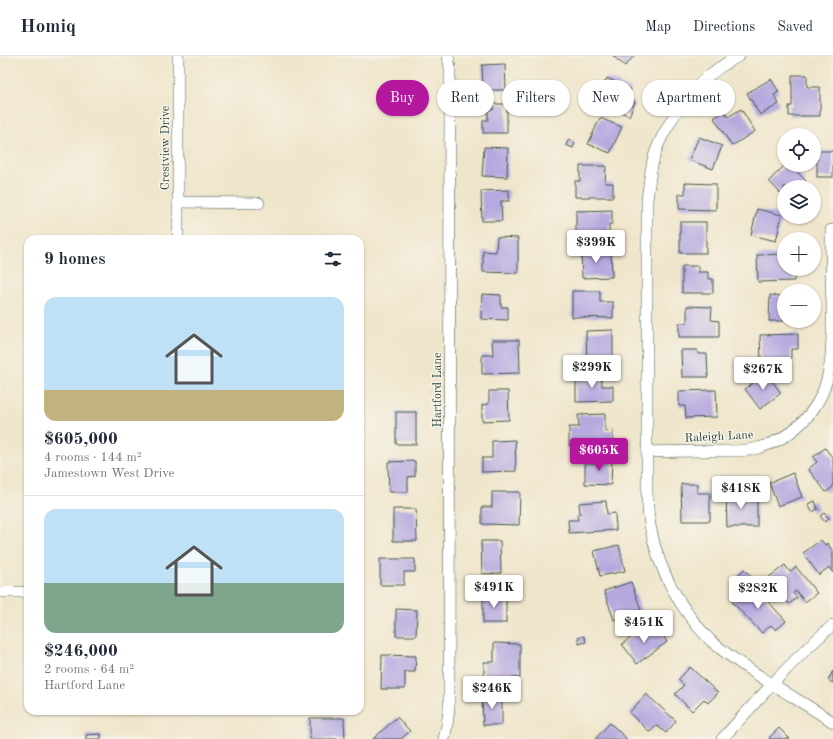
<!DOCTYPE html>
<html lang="en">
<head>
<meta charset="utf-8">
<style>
	body { margin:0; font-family:"Old Standard TT",serif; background:#f6f6f7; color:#1f2937; height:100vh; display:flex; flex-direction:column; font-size:15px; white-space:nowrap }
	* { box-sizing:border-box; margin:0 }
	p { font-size:13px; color:#747a83 }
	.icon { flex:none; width:22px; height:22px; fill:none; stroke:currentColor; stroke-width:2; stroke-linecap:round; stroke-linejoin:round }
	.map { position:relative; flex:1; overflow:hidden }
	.side { position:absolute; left:24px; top:179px; width:340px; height:480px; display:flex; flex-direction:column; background:#fff; border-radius:12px; box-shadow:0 1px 3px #0004 }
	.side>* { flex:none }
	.banner { position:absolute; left:376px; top:24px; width:380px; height:36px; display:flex; gap:8px }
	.controls { position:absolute; left:777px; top:72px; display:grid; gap:8px }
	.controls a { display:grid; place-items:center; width:44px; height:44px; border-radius:50%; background:#fff; box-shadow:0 1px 3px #0004; font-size:20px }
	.price { position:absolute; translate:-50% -34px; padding:0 9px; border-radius:4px; background:#fff; color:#222; font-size:13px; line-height:26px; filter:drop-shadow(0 1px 2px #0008) }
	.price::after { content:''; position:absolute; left:50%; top:24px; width:12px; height:9px; margin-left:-6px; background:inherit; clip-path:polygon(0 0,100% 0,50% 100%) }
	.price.active { background:#b5179e; color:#fff }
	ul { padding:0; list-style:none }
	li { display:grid; align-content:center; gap:8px; height:212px; padding:0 20px }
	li+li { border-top:1px solid #e0e1e3 }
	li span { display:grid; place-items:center; height:124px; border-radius:12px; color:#555 }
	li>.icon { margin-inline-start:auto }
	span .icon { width:72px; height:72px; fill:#fffc; stroke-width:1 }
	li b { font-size:17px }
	h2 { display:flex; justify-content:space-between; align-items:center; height:48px; padding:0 20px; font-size:17px }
	.tag { padding:0 14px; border-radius:18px; background:#fff; box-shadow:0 1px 3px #0004; font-size:14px; line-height:36px }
	.tag.active { background:#b5179e; color:#fff }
	header { display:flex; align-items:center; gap:24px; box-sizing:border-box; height:56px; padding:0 20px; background:#fff; border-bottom:1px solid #e0e1e3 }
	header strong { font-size:19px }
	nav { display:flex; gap:22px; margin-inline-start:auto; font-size:14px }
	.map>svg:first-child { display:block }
	.building { fill:#b6a8df }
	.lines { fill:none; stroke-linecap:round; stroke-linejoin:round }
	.minor-casing { stroke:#3e564a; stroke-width:12 }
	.minor { stroke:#fff; stroke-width:11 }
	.labels { text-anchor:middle; stroke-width:3; stroke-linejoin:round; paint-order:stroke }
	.street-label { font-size:12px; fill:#1f3d34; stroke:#f7f3e8 }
</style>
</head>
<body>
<header>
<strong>Homiq</strong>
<nav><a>Map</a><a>Directions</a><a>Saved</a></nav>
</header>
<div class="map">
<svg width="833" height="683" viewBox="0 0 833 683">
	<rect width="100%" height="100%" fill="#f7f3e8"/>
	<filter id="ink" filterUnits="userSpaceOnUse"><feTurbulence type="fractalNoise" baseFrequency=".025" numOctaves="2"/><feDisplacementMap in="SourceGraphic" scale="8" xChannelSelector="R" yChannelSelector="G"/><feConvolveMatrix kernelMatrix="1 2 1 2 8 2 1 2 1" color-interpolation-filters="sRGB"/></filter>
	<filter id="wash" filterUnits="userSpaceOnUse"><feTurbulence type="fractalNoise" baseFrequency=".012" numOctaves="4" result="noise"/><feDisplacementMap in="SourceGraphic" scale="16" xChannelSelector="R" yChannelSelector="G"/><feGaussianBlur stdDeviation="0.9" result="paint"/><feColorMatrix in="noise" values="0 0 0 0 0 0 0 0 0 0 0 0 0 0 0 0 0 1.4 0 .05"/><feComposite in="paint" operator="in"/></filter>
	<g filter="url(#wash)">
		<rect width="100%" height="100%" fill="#efe5ca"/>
		<g id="blocks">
			<!-- building -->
			<g class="building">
				<path d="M613 0H634L625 10Z"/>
				<path d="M505 8 506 34H483L482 9Z"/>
				<path d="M792 19H807V31H820V60H789V50H792Z"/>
				<path d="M607 22 631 33 627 42 635 46 629 60 596 44Z"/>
				<path d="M771 23 779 36 774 39 779 48 760 59 747 37Z"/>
				<path d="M493 48H507V77H483V64H488V54H493Z"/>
				<path d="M741 53 755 75 732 90 714 62 724 55 728 61Z"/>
				<path d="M600 62 622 71 610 97 588 88Z"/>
				<path d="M699 81 722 90 713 113 689 104Z"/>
				<path d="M569 83 575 87 573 92 566 89Z"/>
				<path d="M484 91 508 92 507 121 482 120Z"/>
				<rect x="817" y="95" width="16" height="26"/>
				<path d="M785 109H790L806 125 800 131H784V141L769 125Z"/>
				<path d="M580 110H606L605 127H613V141H575V125H580Z"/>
				<path d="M685 127 716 128V154L679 153V138H685Z"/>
				<path d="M509 134V145H501L502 165H482L481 135Z"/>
				<path d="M757 153 782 159 776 185 751 179Z"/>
				<path d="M612 154V168H609V181H576V155Z"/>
				<rect x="680" y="166" width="26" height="31"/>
				<path d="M497 181 518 182V217L483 216V195L496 196Z"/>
				<path d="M611 194 612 221 582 222 581 195Z"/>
				<path d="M784 198V213H794V225L758 226 757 199Z"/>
				<path d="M682 210H698V216H708V223H713V237H682Z"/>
				<path d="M572 235H600V246H613V262L572 261Z"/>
				<path d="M482 238 501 239V251H508V264L481 263Z"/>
				<path d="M770 239 784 240V265H769Z"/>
				<path d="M687 250 712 251 711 264 719 265V281H679V267H687Z"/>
				<path d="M613 274V304L587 305 586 275Z"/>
				<path d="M798 278V293H791V305H761L760 279Z"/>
				<path d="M492 284H519L520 317 482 318V299H493Z"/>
				<path d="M681 294H697L698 298H707L708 321H682Z"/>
				<path d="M766 317 781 337 760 353 745 333Z"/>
				<path d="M576 318H601L602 330H613V345L576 346Z"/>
				<path d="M716 334 717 361 686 362 685 350H679V335Z"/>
				<path d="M489 335H508L509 364 482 365V349L489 348Z"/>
				<rect x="396" y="356" width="20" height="32"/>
				<path d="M605 358V375L613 374V389L569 390V371H579L578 359Z"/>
				<path d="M515 384 516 415 482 416V402H492V385Z"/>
				<path d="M825 392 833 402V431L826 436 808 413 817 406 813 401Z"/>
				<path d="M594 401H612L611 429 585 428V407H594Z"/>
				<path d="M415 405V420L408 421V436H389L388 406Z"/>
				<path d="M793 417 802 441 778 450 769 427Z"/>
				<path d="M681 428H697V437H710V465H682Z"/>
				<path d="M726 434H741V443H757V471H727Z"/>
				<path d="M492 436H520L519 469 482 468V451H492Z"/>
				<path d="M606 445 607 458 615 457 616 474 569 477 568 464H578L577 458H580L579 447Z"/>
				<path d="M815 445 818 453 812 456 808 448Z"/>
				<path d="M393 453H416L417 485H393Z"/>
				<path d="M824 457 829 462 825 466 820 460Z"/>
				<path d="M821 484 825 489 827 487 833 495V517L829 511 819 519 803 497Z"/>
				<path d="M481 485H500L501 517 482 518Z"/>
				<path d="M619 489 625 515 600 520 594 495Z"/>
				<path d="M380 503H415V516H404V529H380Z"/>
				<path d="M785 509 790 516 796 511 817 537 805 546 796 535 793 537 797 542 789 548 768 522Z"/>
				<path d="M744 513 752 521 746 527 738 519Z"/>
				<path d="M631 526 641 554 614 564 604 535Z"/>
				<path d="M752 528 786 565 776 574 771 569 762 577 732 546Z"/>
				<rect x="483" y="539" width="23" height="28"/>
				<path d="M396 553 417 554 416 580H396Z"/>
				<path d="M646 571 652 579 659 574 667 586 637 608 622 588Z"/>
				<path d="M584 580 586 586 579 588 578 582Z"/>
				<path d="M494 587 520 588V622H484V606H494Z"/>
				<path d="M382 599 416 600 415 616H405V633H381Z"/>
				<path d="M690 611 718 637 708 647 704 643 692 655 675 638 684 629 678 624Z"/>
				<path d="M833 615V627L828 624Z"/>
				<path d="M646 638 676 665 666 677 656 669 650 676 629 657Z"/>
				<path d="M482 639H502V669H483Z"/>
				<path d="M397 661 410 675 401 683H373Z"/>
				<path d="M310 662H344L345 683H310Z"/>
				<path d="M610 667 627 683H595Z"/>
				<path d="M779 672 790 683H770L769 682Z"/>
				<path d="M101 678V683H86V679Z"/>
			</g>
		</g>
	</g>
	<g filter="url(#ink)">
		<use href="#blocks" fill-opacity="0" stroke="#3e564a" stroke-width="1"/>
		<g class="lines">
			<!-- minor casing -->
			<g class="minor-casing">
				<g id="minor">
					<path d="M178 0V183"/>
					<path d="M739 0C707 16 685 39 668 70 662 80 657 90 654 101 650 115 649 130 647 144V437C648 450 648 462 651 474 659 515 681 555 711 585 720 593 730 600 740 607 770 628 802 646 833 666"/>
					<path d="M178 146 259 147"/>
					<path d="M647 396C669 395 690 395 711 395 725 395 740 396 754 393 789 385 818 358 827 323 833 300 832 274 832 250 831 225 831 200 831 174"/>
					<path d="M0 536H28"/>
					<path d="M444 683 447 669 449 653 450 12 448 0"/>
					<path d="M722 683C758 644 793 603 833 569"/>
				</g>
			</g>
			<!-- minor -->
			<use href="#minor" class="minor"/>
		</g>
	</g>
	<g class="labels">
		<!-- street labels -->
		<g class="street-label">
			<text transform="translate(165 92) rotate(-90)" y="4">Crestview Drive</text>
			<text transform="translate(437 334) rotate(-90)" y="4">Hartford Lane</text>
			<text transform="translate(719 380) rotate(-3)" y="4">Raleigh Lane</text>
		</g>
	</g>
</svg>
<div class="controls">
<a><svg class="icon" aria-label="locate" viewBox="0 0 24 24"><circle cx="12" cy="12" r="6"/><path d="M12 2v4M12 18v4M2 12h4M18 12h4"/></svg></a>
<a><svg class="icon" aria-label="layers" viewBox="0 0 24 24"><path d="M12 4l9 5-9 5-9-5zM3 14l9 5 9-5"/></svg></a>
<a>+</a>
<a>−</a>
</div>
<b class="price" style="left:596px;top:208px">$399K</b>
<b class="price" style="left:592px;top:333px">$299K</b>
<b class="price" style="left:763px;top:335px">$267K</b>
<b class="price active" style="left:599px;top:416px">$605K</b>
<b class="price" style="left:741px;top:454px">$418K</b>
<b class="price" style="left:494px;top:553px">$491K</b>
<b class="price" style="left:758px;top:554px">$282K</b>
<b class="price" style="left:644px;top:588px">$451K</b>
<b class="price" style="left:492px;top:654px">$246K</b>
<div class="banner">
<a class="tag active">Buy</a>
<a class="tag">Rent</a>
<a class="tag">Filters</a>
<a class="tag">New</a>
<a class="tag">Apartment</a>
</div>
<section class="side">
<h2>9 homes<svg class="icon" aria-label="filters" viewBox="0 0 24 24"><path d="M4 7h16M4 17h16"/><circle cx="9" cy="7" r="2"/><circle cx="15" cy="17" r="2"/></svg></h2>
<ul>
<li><span style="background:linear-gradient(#bfe0f5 75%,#c2b280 0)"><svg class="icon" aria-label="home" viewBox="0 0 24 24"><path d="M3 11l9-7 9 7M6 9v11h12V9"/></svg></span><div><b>$605,000</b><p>4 rooms · 144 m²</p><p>Jamestown West Drive</p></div></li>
<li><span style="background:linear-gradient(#bfe0f5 60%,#7fa58c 0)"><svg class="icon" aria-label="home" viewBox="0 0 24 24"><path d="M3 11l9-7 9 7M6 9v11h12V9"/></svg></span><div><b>$246,000</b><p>2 rooms · 64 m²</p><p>Hartford Lane</p></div></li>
</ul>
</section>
</div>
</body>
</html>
